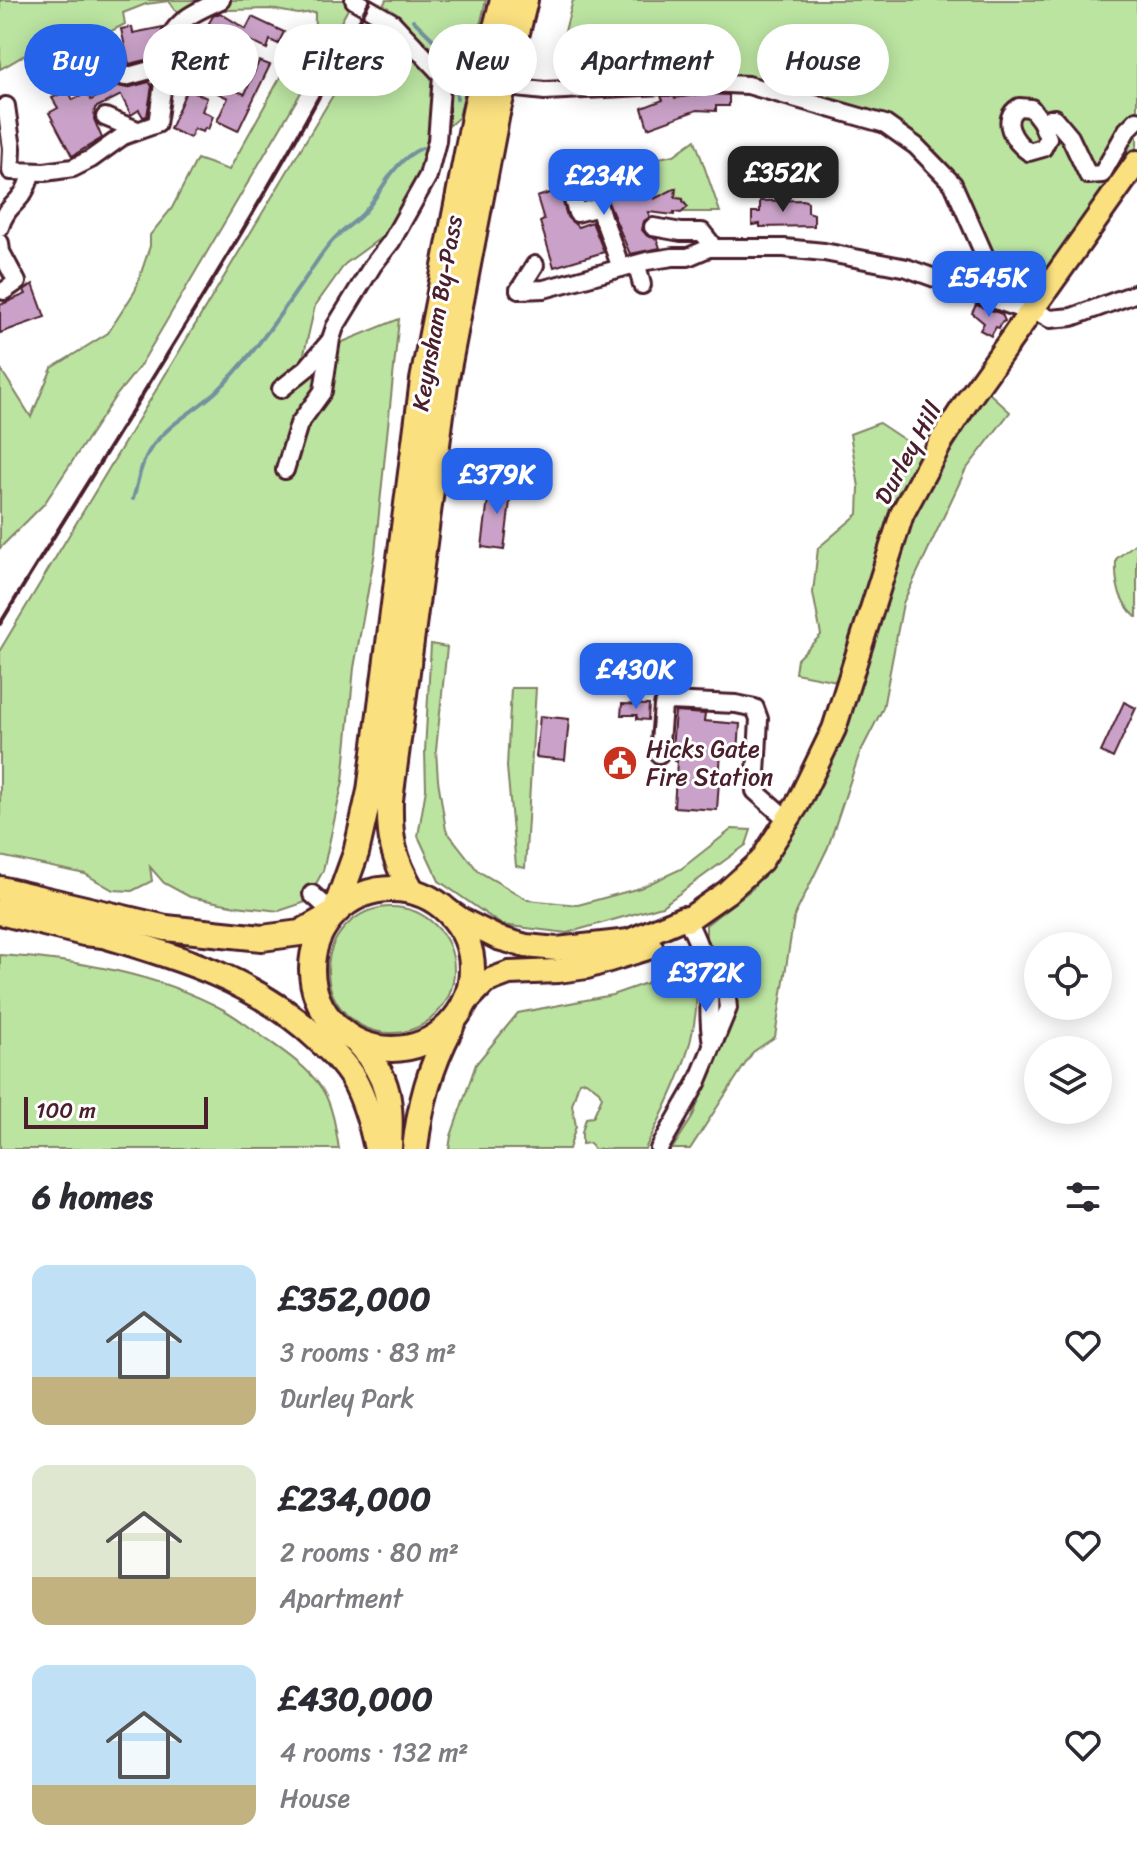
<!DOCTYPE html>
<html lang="en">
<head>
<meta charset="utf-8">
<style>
	body { margin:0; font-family:Sriracha,sans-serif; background:#f7f7f7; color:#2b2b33; height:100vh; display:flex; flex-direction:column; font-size:30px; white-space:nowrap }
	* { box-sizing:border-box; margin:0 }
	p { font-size:26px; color:#7c7c81 }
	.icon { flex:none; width:44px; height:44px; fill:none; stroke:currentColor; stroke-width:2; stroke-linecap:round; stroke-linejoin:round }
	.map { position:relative; height:1149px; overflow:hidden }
	.details { display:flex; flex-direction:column; background:#fff; flex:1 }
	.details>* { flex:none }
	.guide { position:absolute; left:24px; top:24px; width:1090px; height:72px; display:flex; gap:16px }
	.buttons { position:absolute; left:1024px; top:932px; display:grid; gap:16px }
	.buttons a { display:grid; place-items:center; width:88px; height:88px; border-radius:50%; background:#fff; box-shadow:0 4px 20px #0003; font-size:40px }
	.scale { position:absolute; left:24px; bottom:20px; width:184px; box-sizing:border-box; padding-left:8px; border:4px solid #4a1f2b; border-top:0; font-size:22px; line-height:28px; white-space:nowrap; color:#4a1f2b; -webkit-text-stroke:6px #fff; paint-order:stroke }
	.price { position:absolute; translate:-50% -68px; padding:0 18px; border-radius:16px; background:#2563eb; color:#fff; font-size:26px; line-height:52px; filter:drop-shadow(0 2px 4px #0008) }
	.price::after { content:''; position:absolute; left:50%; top:48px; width:24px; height:18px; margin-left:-12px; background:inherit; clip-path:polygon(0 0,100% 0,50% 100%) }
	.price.active { background:#222; color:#fff }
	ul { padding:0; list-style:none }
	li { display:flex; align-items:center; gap:24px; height:200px; padding:0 32px }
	li span { display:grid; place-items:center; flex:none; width:224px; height:160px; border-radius:16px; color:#555 }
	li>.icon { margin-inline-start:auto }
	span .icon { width:96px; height:96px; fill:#fffc; stroke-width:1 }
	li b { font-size:34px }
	h2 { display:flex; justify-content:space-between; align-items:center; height:96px; padding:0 32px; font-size:34px }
	.chip { padding:0 28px; border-radius:36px; background:#fff; box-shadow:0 4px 20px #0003; font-size:28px; line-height:72px }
	.chip.active { background:#2563eb; color:#fff }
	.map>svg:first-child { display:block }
	.green { fill:#bbe4a1; stroke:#828266; stroke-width:2 }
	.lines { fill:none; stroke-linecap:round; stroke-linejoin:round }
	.stream { stroke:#73929e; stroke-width:4 }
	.building { fill:#caa2c9; stroke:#4a1f2b; stroke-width:2 }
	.minor-casing { stroke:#4a1f2b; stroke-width:22 }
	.major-casing { stroke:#4a1f2b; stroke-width:28 }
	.highway-casing { stroke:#4a1f2b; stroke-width:30 }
	.minor { stroke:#fff; stroke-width:16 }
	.major { stroke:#fbe080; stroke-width:22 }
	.highway { stroke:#fbe080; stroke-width:24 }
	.rail { stroke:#4a1f2b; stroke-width:4 }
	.highway-bridge-casing { stroke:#4a1f2b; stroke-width:30; stroke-linecap:butt }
	.highway-bridge { stroke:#fbe080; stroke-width:24 }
	.labels { text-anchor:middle; stroke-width:6; stroke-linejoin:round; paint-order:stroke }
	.street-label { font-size:24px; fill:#4a1f2b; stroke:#fff }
	.poi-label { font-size:24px; fill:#4a1f2b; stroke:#fff; text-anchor:start }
</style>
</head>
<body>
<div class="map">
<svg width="1137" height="1149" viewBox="0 0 1137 1149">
	<rect width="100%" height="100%" fill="#fff"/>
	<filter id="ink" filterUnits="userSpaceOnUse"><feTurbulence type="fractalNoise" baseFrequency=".0125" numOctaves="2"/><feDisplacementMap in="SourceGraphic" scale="16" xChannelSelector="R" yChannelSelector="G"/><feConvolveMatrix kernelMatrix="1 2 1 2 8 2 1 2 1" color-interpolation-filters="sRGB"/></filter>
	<g filter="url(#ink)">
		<!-- green -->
		<g class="green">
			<path d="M0 0H353L314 71 315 12 298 14 271 9 176 11 169 1 146 4 123 13 125 24 100 37C64 22 31 54 0 69Z"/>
			<path d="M386 0H486L459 117 431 142 409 196 386 234 345 264 315 306 303 358 399 319 375 552 354 668 343 781 323 871 306 902 279 911 236 906 190 897 164 883 150 867 152 881 132 891 113 890 85 874 0 856V650L350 67Z"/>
			<path d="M573 0H1137V146L1097 206 1026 299 1000 273 952 169 893 122 756 82 587 85 585 74 560 51Z"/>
			<path d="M291 58 313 72 140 366 115 397 44 504 0 548V368L31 417 52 368 108 333 135 291 150 246V235L172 208 197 159 229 170Z"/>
			<path d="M695 140 720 212H682L686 205 683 199 675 198 674 191 668 197C663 197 658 197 654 196 637 187 641 169 615 172L618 156 637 151 659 158 674 155Z"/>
			<path d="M988 392 1010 412 965 471 903 603 883 708 859 755 828 847 794 917 775 1037 753 1052 690 1149H672L692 1118 738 1001 706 940V925L753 888 817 790 858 685 795 673 797 659 821 635 813 593 818 548 858 514 859 487 850 434 879 423 930 457 939 470Z"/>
			<path d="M1137 542V617H1136C1118 601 1115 582 1116 559Z"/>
			<path d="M431 644 447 647 436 750 438 780 446 830 478 871 528 900 578 905 640 888 681 869 732 829 751 830 746 845 662 906 567 933 502 925 439 881 418 836 426 789 425 751Z"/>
			<path d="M511 688H536L525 868 516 866 507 767Z"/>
			<circle cx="391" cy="970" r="63"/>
			<path d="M0 955C76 960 156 973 224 1010 240 1019 254 1031 269 1041 290 1056 314 1072 326 1096 334 1113 336 1131 339 1149H0Z"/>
			<path d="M695 966C696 980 697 995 696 1009 692 1058 666 1106 645 1149H594L590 1143 582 1144V1132L586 1118 593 1117 602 1097 599 1091 586 1081 579 1082 572 1105 576 1126 569 1149H449L451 1136 476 1064 518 1013 612 995Z"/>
		</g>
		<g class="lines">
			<!-- stream -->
			<g class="stream">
				<path d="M413 20 452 58 463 62 459 74"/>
				<path d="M455 84 457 99"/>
				<path d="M133 499C139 479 141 459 155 443 174 419 203 407 224 384 254 353 278 318 302 283 313 268 322 251 335 238 344 228 358 221 366 210 385 187 393 161 422 148"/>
			</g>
		</g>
		<!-- building -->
		<g class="building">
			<path d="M220 13 246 29 252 17 284 32 278 44 270 40 267 49 237 35 224 58 213 52 209 58 186 51 192 41 197 44 213 16Z"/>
			<path d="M132 27 133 33 163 27 155 58 129 64 121 29Z"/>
			<path d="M86 42 90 54 33 69 30 59Z"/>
			<path d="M259 61 270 65 238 131 217 121 228 98 205 87 208 81 245 94Z"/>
			<path d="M149 82 152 86 147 116 143 117 139 110 131 115 121 95 95 108 94 119 102 138 72 156 49 113 58 108 52 98 68 90 73 100 87 93 91 100 118 86 127 88Z"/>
			<path d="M187 89 207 98 202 111 213 116 208 130 205 128 203 132 194 129 190 138 170 129Z"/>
			<path d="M705 94 729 95V106H716V111L697 110 648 128 642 108 663 100 661 96H674L675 98Z"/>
			<path d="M618 171 635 176 644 186 656 188 654 199 676 188 675 198 683 199V202L688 207 681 213 674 212V215L648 212 650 217 644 221 642 230 647 236 657 239 660 248 630 254 607 200 598 196 597 193 584 197 576 190H569L562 198 567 217 578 227 592 222 604 252 554 267 540 222 544 220 537 197Z"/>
			<path d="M803 200 808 202V212L814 214V226L760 227V224L752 225V212H760V201Z"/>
			<path d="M33 284 45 317 0 333V305L26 294 24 290Z"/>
			<path d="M976 305 1002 314 1005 321 1001 323 999 328 996 327 991 336 980 330 984 323 972 313Z"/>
			<path d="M490 483 512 485 504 550 482 547Z"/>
			<path d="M1124 702 1136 708 1113 758 1101 752Z"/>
			<path d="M622 704 649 705 648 720 637 719V715H621Z"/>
			<path d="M675 712 705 714 704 721 740 724 738 753 721 752 717 810 674 807 677 761H674L675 750 672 749Z"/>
			<path d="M540 716 569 719 565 760 536 757Z"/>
		</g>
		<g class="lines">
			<!-- minor casing -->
			<g class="minor-casing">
				<g id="minor">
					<path d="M354 0 392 22 442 75 496 86 545 91 705 83 748 85 885 124 916 146 953 184 991 270 1034 310 1050 319 1072 317 1137 293"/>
					<path d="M165 61H181L232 77 242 55"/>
					<path d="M117 72 125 77 154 69 163 72"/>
					<path d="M6 106 12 148 11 171 45 172 73 168 91 159 123 136 157 124 170 37C180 17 202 9 221 0"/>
					<path d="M1019 107 1031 108 1041 121 1048 138 1043 148 1029 152C1014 142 999 119 1019 107Z"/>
					<path d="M105 117 137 130"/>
					<path d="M1041 121 1054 118 1070 137 1088 175 1102 174 1127 130 1137 120"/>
					<path d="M573 200 577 213 599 207 603 220"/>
					<path d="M605 223 621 268"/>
					<path d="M0 227C8 200 25 205 31 172"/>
					<path d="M653 227 681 232H702L710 242 709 248"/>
					<path d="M0 243 1 252 17 282 4 291"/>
					<path d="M637 265 642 285"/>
					<path d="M519 290 544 289 647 261 673 257H688L709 248H784L824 252 907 268 1032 313"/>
					<path d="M519 290 535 265"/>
					<path d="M281 389 307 368 330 341"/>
					<path d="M285 470 299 424 323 391 331 339 335 327 373 265 391 242 428 176 437 141 442 75"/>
					<path d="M659 754 663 706 669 701 736 704 755 708 759 719 755 791 788 820"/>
					<path d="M312 894 333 913"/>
					<path d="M687 920C698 941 706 961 709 986 710 1005 708 1023 712 1043"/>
					<path d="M659 1149 697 1083 728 1008 726 990 718 973 701 949"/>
				</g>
			</g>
			<!-- major casing -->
			<g class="major-casing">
				<g id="major">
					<path d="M440 905 462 920 498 938 526 946 557 949 629 941 683 918 687 920 727 892 761 861 797 805 834 729 902 514 942 440 968 400 1137 162"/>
					<path d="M464 1004 485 982 509 973 558 971 587 967 651 947"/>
				</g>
			</g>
			<!-- highway casing -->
			<g class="highway-casing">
				<g id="highway">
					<path d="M488 59 503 0"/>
					<path d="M509 65 525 0"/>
					<circle cx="392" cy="969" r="80"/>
					<path d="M0 889 166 928 262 938 300 933 330 916"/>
					<path d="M412 891C393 858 389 839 390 800L445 384 497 113"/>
					<path d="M335 911 356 853 370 791 423 380 476 107"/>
					<path d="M0 912 84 933 114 936"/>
					<path d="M100 934C179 957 257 981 318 1039 331 1051 345 1064 354 1080 366 1102 372 1125 377 1149"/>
					<path d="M358 1043C391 1078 391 1103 389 1149"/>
					<path d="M415 1149C420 1104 430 1067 451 1027"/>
				</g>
			</g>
			<!-- minor -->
			<use href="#minor" class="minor"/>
			<!-- major -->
			<use href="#major" class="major"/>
			<!-- highway -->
			<use href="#highway" class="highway"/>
			<!-- rail -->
			<path class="rail" d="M0 624C126 417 261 216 370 0"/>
			<!-- highway-bridge casing -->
			<g class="highway-bridge-casing">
				<g id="highway-bridge">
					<path d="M476 107 488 59"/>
					<path d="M497 113 509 65"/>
				</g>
			</g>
			<!-- highway-bridge -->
			<use href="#highway-bridge" class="highway-bridge"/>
		</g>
	</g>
	<!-- icons -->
	<defs>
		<g id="civic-disc" transform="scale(1.8)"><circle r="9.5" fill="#c8321e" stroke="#fff"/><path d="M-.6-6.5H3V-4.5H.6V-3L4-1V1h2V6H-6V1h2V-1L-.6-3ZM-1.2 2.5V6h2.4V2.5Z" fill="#fff"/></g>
	</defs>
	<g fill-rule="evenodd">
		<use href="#civic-disc" x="620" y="763"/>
	</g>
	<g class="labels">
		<!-- street labels -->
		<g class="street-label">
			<text transform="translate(437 313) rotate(-80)" y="8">Keynsham By-Pass</text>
			<text transform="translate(908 453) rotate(-61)" y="8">Durley Hill</text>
		</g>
		<!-- poi labels -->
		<g class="poi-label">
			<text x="646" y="757">Hicks Gate<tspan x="646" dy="28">Fire Station</tspan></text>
		</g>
	</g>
</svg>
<div class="buttons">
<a><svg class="icon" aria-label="locate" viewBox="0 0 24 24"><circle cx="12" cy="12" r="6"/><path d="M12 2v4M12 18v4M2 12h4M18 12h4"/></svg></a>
<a><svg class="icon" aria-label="layers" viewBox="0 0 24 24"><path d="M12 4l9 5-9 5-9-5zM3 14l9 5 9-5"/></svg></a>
</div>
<div class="scale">100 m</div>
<b class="price active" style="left:783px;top:214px">£352K</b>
<b class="price" style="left:604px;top:217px">£234K</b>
<b class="price" style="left:989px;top:319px">£545K</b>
<b class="price" style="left:497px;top:516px">£379K</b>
<b class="price" style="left:636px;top:711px">£430K</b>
<b class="price" style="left:706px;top:1014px">£372K</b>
<div class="guide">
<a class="chip active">Buy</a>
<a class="chip">Rent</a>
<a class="chip">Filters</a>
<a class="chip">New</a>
<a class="chip">Apartment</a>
<a class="chip">House</a>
</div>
</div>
<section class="details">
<h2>6 homes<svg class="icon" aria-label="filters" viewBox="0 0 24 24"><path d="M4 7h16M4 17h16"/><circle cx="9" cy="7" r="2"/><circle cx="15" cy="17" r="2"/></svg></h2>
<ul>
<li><span style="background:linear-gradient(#bfe0f5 70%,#c2b280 0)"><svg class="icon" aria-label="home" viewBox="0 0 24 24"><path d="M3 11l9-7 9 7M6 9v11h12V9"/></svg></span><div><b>£352,000</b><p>3 rooms · 83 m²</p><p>Durley Park</p></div><svg class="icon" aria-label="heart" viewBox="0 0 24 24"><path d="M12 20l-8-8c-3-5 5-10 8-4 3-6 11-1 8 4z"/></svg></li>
<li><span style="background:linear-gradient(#dfe7d0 70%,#c2b280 0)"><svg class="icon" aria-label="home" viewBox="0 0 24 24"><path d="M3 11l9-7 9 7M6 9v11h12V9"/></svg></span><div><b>£234,000</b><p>2 rooms · 80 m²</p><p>Apartment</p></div><svg class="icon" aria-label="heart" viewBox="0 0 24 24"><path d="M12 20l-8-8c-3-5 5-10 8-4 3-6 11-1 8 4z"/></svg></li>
<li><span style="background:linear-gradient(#bfe0f5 75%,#c2b280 0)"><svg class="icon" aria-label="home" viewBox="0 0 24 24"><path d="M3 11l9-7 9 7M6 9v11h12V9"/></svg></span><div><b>£430,000</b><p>4 rooms · 132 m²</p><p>House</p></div><svg class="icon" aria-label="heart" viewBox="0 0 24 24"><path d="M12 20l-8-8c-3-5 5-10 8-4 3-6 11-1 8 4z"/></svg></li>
</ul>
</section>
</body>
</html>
